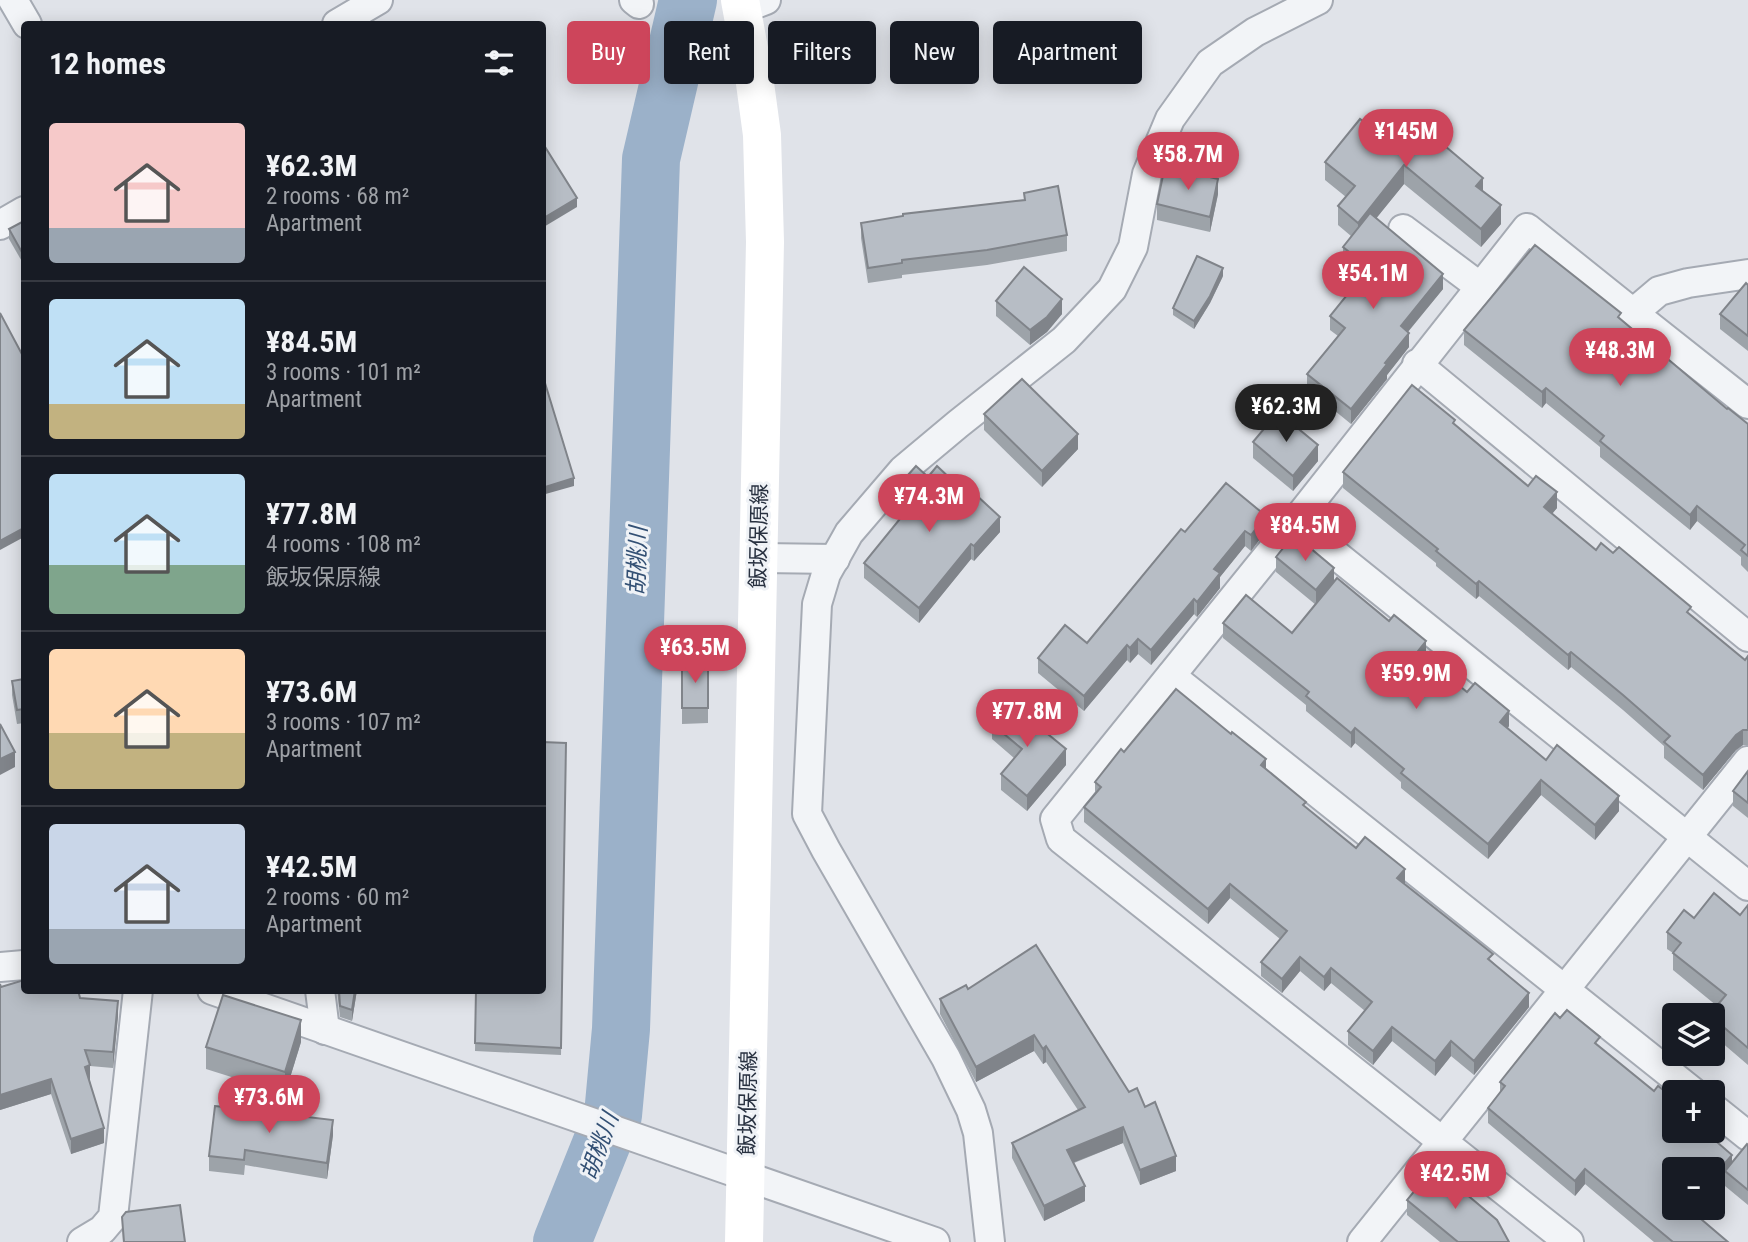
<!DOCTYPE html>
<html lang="en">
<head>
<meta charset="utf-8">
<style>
	body { margin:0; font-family:"Roboto Condensed","Noto Sans JP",sans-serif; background:#242831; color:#f1f3f6; height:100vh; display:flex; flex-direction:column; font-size:26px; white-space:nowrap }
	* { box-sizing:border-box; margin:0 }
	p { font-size:23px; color:#9ea1a6 }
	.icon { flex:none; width:38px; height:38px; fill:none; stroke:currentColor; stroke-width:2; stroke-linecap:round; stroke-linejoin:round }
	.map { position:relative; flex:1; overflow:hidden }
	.panel { position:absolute; left:21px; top:21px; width:525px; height:973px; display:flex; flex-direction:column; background:#171b24; border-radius:7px; box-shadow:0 4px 18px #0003 }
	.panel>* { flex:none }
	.top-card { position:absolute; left:567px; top:21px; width:665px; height:63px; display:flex; gap:14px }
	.buttons { position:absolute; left:1662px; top:1003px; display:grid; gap:14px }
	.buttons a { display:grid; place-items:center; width:63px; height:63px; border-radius:7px; background:#171b24; box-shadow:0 4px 18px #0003; font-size:35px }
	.price { position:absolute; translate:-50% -60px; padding:0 16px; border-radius:24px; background:#cd455b; color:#fff; font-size:23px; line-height:46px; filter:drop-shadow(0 2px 4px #0008) }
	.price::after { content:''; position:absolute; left:50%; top:42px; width:21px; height:16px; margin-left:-10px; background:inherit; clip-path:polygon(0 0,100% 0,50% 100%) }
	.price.current { background:#222; color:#fff }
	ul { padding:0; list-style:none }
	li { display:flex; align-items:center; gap:21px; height:175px; padding:0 28px }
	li+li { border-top:2px solid #363941 }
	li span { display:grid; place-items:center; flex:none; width:196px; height:140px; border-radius:7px; color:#555 }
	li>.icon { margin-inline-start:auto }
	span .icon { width:84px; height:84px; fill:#fffc; stroke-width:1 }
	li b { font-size:30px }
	h2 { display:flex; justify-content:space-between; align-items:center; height:84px; padding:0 28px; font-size:30px }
	.chip { padding:0 24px; border-radius:7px; background:#171b24; box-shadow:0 4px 18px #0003; font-size:24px; line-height:63px }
	.chip.current { background:#cd455b; color:#fff }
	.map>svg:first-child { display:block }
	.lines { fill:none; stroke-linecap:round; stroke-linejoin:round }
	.river { stroke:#9bb1c9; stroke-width:58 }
	.minor-casing { stroke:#a5aab3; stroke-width:32 }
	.minor { stroke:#f2f4f7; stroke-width:28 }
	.secondary { stroke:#fff; stroke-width:38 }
	.wall { fill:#9da3a9 }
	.shaded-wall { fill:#80848a }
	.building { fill:#b7bdc5; stroke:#80848a; stroke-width:2 }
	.labels { text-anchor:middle; stroke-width:6; stroke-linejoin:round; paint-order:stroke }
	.street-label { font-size:21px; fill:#283140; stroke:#eff2f6 }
	.water-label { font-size:23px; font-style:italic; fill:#335074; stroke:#eff2f6 }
</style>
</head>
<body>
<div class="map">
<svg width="1748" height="1242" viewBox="0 0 1748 1242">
	<rect width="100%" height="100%" fill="#e0e3e9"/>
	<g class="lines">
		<!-- river -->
		<path class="river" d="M562 1242 613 1115 621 1029 651 159 688 0"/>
		<!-- minor casing -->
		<g class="minor-casing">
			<g id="minor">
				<path d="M13 0 27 24"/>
				<path d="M634 0 639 4"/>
				<path d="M742 9 766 0"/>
				<path d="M337 24 378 0"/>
				<path d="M0 225 24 211"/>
				<path d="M1403 229 1479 286"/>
				<path d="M1633 313 1748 404"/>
				<path d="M1417 364 1748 637"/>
				<path d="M1295 522 1748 886"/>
				<path d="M759 558 835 559"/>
				<path d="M1171 676 1693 1092"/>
				<path d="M0 967 24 965"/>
				<path d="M212 990 935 1242"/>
				<path d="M320 990 325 1030"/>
				<path d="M1713 1108 1748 1136"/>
				<path d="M82 1242 102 1230 113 1217 138 990"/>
				<path d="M990 1242 978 1133 971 1110 946 1058 826 850 807 814 817 604 826 574 849 533 903 470 958 424 1064 340 1112 289 1133 247 1147 174 1170 119 1210 63 1255 32 1318 0"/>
				<path d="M1362 1242 1748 761"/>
				<path d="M1569 1242 1061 839 1055 819 1295 522 1527 228 1633 313 1659 291 1688 283 1748 274"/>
			</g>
		</g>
		<!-- minor -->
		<use href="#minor" class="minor"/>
		<!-- secondary -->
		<path class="secondary" d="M740 0 754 76 762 135 765 242 744 1242"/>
	</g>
	<!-- wall -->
	<g class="wall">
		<path d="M1373 129 1447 148 1483 191 1501 224 1481 247 1404 184 1376 218 1443 289 1408 332 1409 347 1387 375V379L1351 424 1307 388V374L1338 336 1330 330V316L1358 281V274L1343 261V247L1351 236 1338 225V206L1346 197 1325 180V162Z"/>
		<path d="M1024 193 1067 235V251L987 265 902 275V278L868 283 861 238V223L1024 200Z"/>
		<path d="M1218 194 1210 232 1157 220V204Z"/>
		<path d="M24 221V265L9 239V229Z"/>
		<path d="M1223 276 1210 303 1194 329 1173 315V308Z"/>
		<path d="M1748 285V351L1720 329V314Z"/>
		<path d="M996 301 1062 314 1047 332 1030 345 996 316Z"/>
		<path d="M1621 319 1727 409 1748 424V572L1741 565V557L1697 521 1690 530 1600 457V447L1546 403 1542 408 1464 345V330Z"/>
		<path d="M984 414 1078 449 1042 487 984 430Z"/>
		<path d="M1455 425 1528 486 1557 508 1552 514 1596 550 1613 553 1745 660 1748 656V745H1743L1736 750 1703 790 1664 758V746L1623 710 1571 667 1568 670 1479 596 1476 599 1436 566V563L1343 488V472Z"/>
		<path d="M1253 442 1318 461 1293 491 1253 458Z"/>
		<path d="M928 477 1000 532 974 561 971 559 919 623 864 578V563L901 518 891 509V494Z"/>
		<path d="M1266 531 1251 551 1245 546 1220 577V588L1197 617 1194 614 1151 665 1138 654 1130 663 1127 660 1084 711 1038 673V658L1087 643 1185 532Z"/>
		<path d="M1276 557 1334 581 1426 656 1425 657 1509 726 1508 728 1546 760 1619 811 1595 840 1541 795 1488 859 1401 788V782L1355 743 1351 748 1306 711V705L1223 638V623L1292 633 1316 605 1276 572Z"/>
		<path d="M682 661 708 662V723L682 724Z"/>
		<path d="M24 679V723L17 724 12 695V681Z"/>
		<path d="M992 724 1066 765 1027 811 1001 790V774L1014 758 992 739Z"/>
		<path d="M566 743 561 1055 475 1051 476 990Z"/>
		<path d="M1124 752 1266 769 1306 808 1356 848 1405 884 1493 962 1529 1007 1474 1075 1451 1056 1435 1076 1392 1041 1373 1065 1348 1045V1031L1365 1011 1331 983 1324 991 1300 971 1282 993 1261 976V962L1280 939 1230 898 1208 924 1084 822V807L1095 795V782Z"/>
		<path d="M1748 771V818L1733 806V791Z"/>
		<path d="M1748 905V1065L1713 1035V1015L1717 1006 1673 970V953L1667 949V932L1694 918 1740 915Z"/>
		<path d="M0 984 1 987 80 998 118 1016 113 1068 90 1066V1081L104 1143 71 1154 51 1094 0 1110Z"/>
		<path d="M968 989 1129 1092 1145 1107 1176 1171 1140 1185 1123 1143 1074 1163 1085 1201 1044 1221 1012 1158V1143L1078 1110 1046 1062 1043 1064 1034 1051 976 1082 940 1014V999Z"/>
		<path d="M337 990H357L352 1021 340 1017Z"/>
		<path d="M301 1042 285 1094 206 1069V1047Z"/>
		<path d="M1600 1047 1675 1130 1732 1162 1748 1145V1205L1725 1186V1178L1713 1193V1169L1675 1208H1701L1695 1214 1728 1242H1654L1585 1184 1575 1196 1488 1123V1108L1500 1093V1082Z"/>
		<path d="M333 1135 327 1179 245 1165 244 1175 209 1171V1156Z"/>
		<path d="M1407 1200 1509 1242H1440L1407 1215Z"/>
		<path d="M122 1217 185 1242H123Z"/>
	</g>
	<!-- shaded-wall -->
	<g class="shaded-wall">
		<path d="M1404 165V184L1358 241V223Z"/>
		<path d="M1483 178V196L1476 186Z"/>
		<path d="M1218 179V194L1210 232V217Z"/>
		<path d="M577 198V207L542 228V219Z"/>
		<path d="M1501 205V224L1481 247V229Z"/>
		<path d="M1223 268V276L1210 303 1194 329V321Z"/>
		<path d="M1443 274V289L1401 340V326Z"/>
		<path d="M1062 299V314L1047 332 1030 345V330Z"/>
		<path d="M1409 333V347L1387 375V379L1351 424V409L1385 363Z"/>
		<path d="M1546 388V403L1542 408V392Z"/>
		<path d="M1078 434V449L1042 487V471Z"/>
		<path d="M1318 445V461L1293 491V476Z"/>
		<path d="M574 478V486L542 495V488Z"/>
		<path d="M1557 492V508L1544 523V507Z"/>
		<path d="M1697 506V521L1690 530V515Z"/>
		<path d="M1266 516V531L1251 551V535Z"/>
		<path d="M1000 517V532L974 561V546Z"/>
		<path d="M24 528V537L0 550V541Z"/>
		<path d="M1245 531V546L1220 577V588L1197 617V602L1214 569Z"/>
		<path d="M971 544V559L919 623V608Z"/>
		<path d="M1334 568V583L1316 605V590Z"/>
		<path d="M1479 581V596L1476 599V584Z"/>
		<path d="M1194 599V614L1151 665V650Z"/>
		<path d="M1138 639V654L1130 663V648Z"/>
		<path d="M1426 641V656L1418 666V651Z"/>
		<path d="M1127 645V660L1084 711V696Z"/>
		<path d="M1571 652V667L1568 670V655Z"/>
		<path d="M1509 711V726L1500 737V722Z"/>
		<path d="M1355 728V743L1351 748V733Z"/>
		<path d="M1743 730V745L1736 750 1703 790V775L1736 735Z"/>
		<path d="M1066 749V765L1027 811V796Z"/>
		<path d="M15 752V767L0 775V759Z"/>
		<path d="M1266 759V773L1261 765Z"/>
		<path d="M1541 780V795L1488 859V844Z"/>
		<path d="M1619 796V811L1595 840V825Z"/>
		<path d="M1405 869V884L1397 878Z"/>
		<path d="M1230 884V898L1208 924V909Z"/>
		<path d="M1300 957V971L1282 993V979Z"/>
		<path d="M1331 968V983L1324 991V977Z"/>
		<path d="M355 990H357L352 1021V1010Z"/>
		<path d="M1529 993V1007L1474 1075V1061Z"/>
		<path d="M118 1001V1016L113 1068V1052Z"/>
		<path d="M301 1020V1042L285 1094V1072Z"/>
		<path d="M1392 1027V1041L1373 1065V1051Z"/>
		<path d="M1034 1035V1051L976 1082V1067Z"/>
		<path d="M1451 1041V1056L1435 1076V1061Z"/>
		<path d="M1046 1046V1062L1043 1064V1049Z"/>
		<path d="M90 1065V1080L85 1082V1067Z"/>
		<path d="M51 1079V1094L0 1110V1095Z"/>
		<path d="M333 1120V1135L327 1179V1163Z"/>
		<path d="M1123 1127V1143L1067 1165V1150Z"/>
		<path d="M104 1128V1143L71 1154V1139Z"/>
		<path d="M1732 1155V1170L1725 1171V1178L1713 1193V1177Z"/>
		<path d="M1176 1156V1171L1140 1185V1170Z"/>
		<path d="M1585 1169V1184L1575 1196V1181Z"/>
		<path d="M1085 1186V1201L1044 1221V1206Z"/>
		<path d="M1688 1208H1701L1688 1223Z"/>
	</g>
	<!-- building -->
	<g class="building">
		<path d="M1383 116 1412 139 1424 124 1447 143 1445 146 1483 178 1476 186 1501 205 1481 229 1404 165 1358 223 1338 206 1355 186 1325 162 1360 119 1373 129Z"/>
		<path d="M542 142 577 198 542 219Z"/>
		<path d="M1165 166 1218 179 1210 217 1157 204Z"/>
		<path d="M1058 186 1067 235 987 250 902 260V263L868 268 861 223 903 216V214L1025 200 1024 193Z"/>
		<path d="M1370 213 1443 274 1401 326 1409 333 1385 363 1387 364 1351 409 1307 374 1345 328 1330 316 1364 274 1358 269 1363 263 1343 247Z"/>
		<path d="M24 221V256L9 229Z"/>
		<path d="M1535 245 1621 313 1618 317 1727 409 1728 408 1748 424V556L1741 550 1745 545 1697 506 1690 515 1600 441 1604 436 1546 388 1542 392 1464 330Z"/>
		<path d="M1197 256 1223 268 1210 296 1194 321 1173 308Z"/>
		<path d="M1024 267 1062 299 1047 317 1030 330 996 301Z"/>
		<path d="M1746 283 1748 285V336L1720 314Z"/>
		<path d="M0 313 24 358V528L0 541Z"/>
		<path d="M1022 379 1078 434 1042 471 984 414Z"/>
		<path d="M545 383 574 478 542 488V384Z"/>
		<path d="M1412 385 1455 420 1453 423 1528 486 1536 476 1557 492 1544 507 1596 550 1601 543 1613 553 1619 547 1691 607 1687 612 1745 660 1748 656V730H1743L1736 735 1703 775 1664 742 1670 736 1623 695 1571 652 1568 655 1479 581 1476 584 1436 551 1438 549 1343 472Z"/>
		<path d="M1278 412 1318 445 1293 476 1253 442Z"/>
		<path d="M916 466 928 477 937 466 971 498 975 494 1000 517 974 546 971 544 919 608 864 563 908 509 891 494Z"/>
		<path d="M1226 483 1266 516 1251 535 1245 531 1214 569 1220 573 1197 602 1194 599 1151 650 1138 639 1130 648 1127 645 1084 696 1038 658 1065 625 1087 643 1181 529 1185 532Z"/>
		<path d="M1292 537 1295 540 1297 537 1334 568 1316 590 1276 557Z"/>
		<path d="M1337 578 1389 621 1394 615 1426 641 1418 651 1467 692 1475 683 1509 711 1500 722 1546 760 1557 745 1619 796 1595 825 1541 780 1488 844 1401 773 1404 769 1355 728 1351 733 1306 696 1309 692 1223 623 1246 595 1292 633Z"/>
		<path d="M682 661 708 662V708H682Z"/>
		<path d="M24 679V709L17 710 12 681Z"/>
		<path d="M1176 689 1231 734 1232 732 1266 759 1261 765 1306 802 1303 805 1356 848 1365 837 1405 869 1397 878 1493 954 1488 959 1529 993 1474 1061 1451 1041 1435 1061 1392 1027 1373 1051 1348 1031 1372 1002 1331 968 1324 977 1300 957 1282 979 1261 962 1287 931 1230 884 1208 909 1084 807 1101 787 1095 782 1121 749 1124 752Z"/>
		<path d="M1010 703 1066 749 1027 796 1001 774 1022 749 992 724Z"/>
		<path d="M0 724 15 752 0 759Z"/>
		<path d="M542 742 566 743 561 1048 475 1043 476 990H542Z"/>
		<path d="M1748 771V803L1733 791Z"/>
		<path d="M1714 893 1740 915 1748 905V1048L1713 1018V1015H1709L1726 995 1673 953 1681 943 1667 932 1684 910 1694 918Z"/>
		<path d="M1036 945 1129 1092 1137 1088 1145 1107 1155 1102 1176 1156 1140 1170 1123 1127 1067 1150 1085 1186 1044 1206 1012 1143 1085 1107 1046 1046 1043 1049 1034 1035 976 1067 940 999 966 985 968 989Z"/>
		<path d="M24 980V990H78L80 998 118 1001 113 1052 85 1050 90 1065 85 1067 104 1128 71 1139 51 1079 0 1095V984L1 987Z"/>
		<path d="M339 990H355L352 1010 340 1006Z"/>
		<path d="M223 995 301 1020 285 1072 206 1047Z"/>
		<path d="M1567 1010 1600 1037 1595 1043 1654 1091 1658 1086 1675 1099V1130H1703L1732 1155 1713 1177V1169H1675V1208H1688L1728 1242H1673L1585 1169 1575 1181 1488 1108 1505 1086 1500 1082 1555 1013 1560 1018Z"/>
		<path d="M215 1106 333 1120 327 1163 245 1150 244 1160 209 1156Z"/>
		<path d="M1747 1144 1748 1145V1190L1725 1171Z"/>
		<path d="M1434 1167 1497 1220 1509 1242H1458L1407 1200Z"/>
		<path d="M180 1205 185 1242H124L122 1217 126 1212Z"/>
	</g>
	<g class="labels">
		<!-- street labels -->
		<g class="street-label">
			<text transform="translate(759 536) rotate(-89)" y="7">飯坂保原線</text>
			<text transform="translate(748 1103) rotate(-89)" y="7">飯坂保原線</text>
		</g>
		<!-- water labels -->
		<g class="water-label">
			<text transform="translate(637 561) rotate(-88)" y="8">胡桃川</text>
			<text transform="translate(599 1146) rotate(-70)" y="8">胡桃川</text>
		</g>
	</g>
</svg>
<div class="buttons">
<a><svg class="icon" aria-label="layers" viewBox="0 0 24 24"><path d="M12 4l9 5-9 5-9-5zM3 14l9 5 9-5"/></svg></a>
<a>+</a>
<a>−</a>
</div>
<b class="price" style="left:1406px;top:169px">¥145M</b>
<b class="price" style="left:1188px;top:192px">¥58.7M</b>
<b class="price" style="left:1373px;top:311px">¥54.1M</b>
<b class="price" style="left:1620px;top:388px">¥48.3M</b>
<b class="price current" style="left:1286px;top:444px">¥62.3M</b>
<b class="price" style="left:929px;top:534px">¥74.3M</b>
<b class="price" style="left:1305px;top:563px">¥84.5M</b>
<b class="price" style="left:695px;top:685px">¥63.5M</b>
<b class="price" style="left:1416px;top:711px">¥59.9M</b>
<b class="price" style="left:1027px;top:749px">¥77.8M</b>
<b class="price" style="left:269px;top:1135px">¥73.6M</b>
<b class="price" style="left:1455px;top:1211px">¥42.5M</b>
<div class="top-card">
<a class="chip current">Buy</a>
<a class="chip">Rent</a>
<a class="chip">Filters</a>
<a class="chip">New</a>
<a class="chip">Apartment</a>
</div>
<section class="panel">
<h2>12 homes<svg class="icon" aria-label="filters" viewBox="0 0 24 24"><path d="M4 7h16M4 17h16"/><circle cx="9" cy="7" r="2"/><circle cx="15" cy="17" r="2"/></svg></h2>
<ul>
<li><span style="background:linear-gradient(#f6c9c9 75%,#9aa5b1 0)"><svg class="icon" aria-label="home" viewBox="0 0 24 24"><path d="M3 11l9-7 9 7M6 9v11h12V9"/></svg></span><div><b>¥62.3M</b><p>2 rooms · 68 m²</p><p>Apartment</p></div></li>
<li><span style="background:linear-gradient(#bfe0f5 75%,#c2b280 0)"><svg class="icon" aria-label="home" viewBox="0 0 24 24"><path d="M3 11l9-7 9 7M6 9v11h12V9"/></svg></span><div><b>¥84.5M</b><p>3 rooms · 101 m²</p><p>Apartment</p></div></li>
<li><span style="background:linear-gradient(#bfe0f5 65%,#7fa58c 0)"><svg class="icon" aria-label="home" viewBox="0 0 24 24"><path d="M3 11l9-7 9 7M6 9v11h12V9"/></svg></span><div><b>¥77.8M</b><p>4 rooms · 108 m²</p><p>飯坂保原線</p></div></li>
<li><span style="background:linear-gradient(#ffd9b3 60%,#c2b280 0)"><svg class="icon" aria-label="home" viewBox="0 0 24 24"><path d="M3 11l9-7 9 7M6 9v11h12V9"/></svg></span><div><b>¥73.6M</b><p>3 rooms · 107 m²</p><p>Apartment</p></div></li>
<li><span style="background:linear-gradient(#c9d6e8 75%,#9aa5b1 0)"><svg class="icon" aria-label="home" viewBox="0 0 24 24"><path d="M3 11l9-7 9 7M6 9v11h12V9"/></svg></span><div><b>¥42.5M</b><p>2 rooms · 60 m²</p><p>Apartment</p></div></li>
</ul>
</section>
</div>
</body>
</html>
